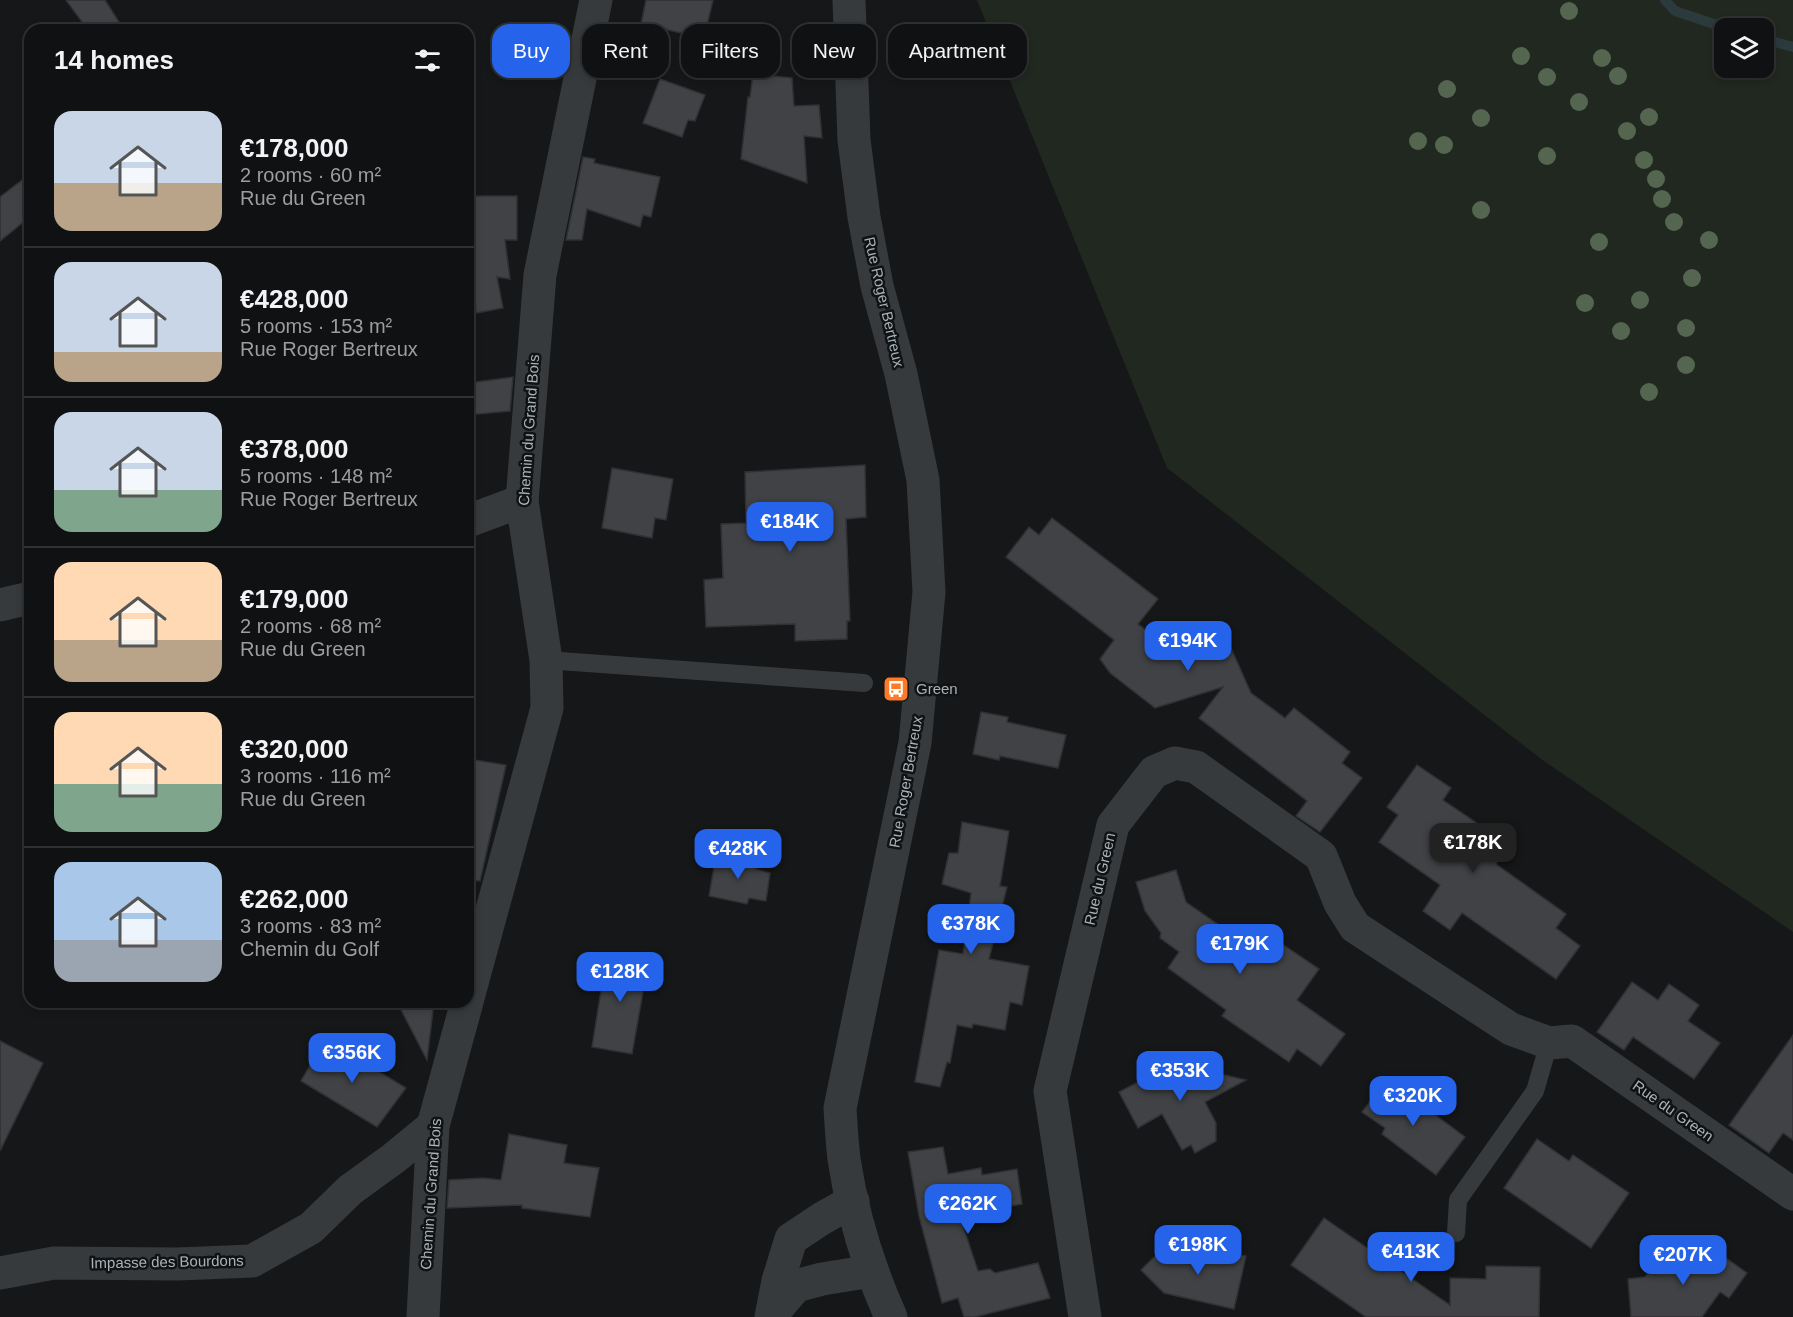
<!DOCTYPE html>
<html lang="en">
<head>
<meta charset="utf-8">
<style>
	body { margin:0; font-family:Arial,sans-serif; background:#191a1b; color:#f1f3f6; height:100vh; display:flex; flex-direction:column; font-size:22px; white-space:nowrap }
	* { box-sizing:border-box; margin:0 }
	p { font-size:20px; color:#9c9d9f }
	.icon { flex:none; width:33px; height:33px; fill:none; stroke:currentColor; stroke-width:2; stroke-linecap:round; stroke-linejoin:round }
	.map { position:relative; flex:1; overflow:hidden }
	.side { position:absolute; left:24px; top:24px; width:450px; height:984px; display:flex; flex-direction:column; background:#101112; border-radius:18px; box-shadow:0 3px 9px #0003,0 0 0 2px #303132 }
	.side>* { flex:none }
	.top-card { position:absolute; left:492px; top:24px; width:570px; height:54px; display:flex; gap:12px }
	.controls { position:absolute; left:1714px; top:18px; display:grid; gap:12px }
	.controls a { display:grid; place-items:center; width:60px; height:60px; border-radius:12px; background:#101112; box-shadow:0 3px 9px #0003,0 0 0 2px #303132; font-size:30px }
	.price { position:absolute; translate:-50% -51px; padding:0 14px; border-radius:12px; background:#2563eb; color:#fff; font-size:20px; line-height:39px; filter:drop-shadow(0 2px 3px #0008) }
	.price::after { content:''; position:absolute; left:50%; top:36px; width:18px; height:14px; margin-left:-9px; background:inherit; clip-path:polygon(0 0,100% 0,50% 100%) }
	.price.current { background:#222; color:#fff }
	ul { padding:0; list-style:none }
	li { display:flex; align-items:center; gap:18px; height:150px; padding:0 30px }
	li+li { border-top:2px solid #303132 }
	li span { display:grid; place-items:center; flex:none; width:168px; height:120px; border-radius:18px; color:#555 }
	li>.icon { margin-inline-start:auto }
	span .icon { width:72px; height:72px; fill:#fffc; stroke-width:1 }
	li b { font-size:26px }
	h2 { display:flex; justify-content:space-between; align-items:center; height:72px; padding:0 30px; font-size:26px }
	.chip { padding:0 21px; border-radius:18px; background:#101112; box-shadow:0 3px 9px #0003,0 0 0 2px #303132; font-size:21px; line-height:54px }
	.chip.current { background:#2563eb; color:#fff }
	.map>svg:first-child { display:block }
	.green { fill:#212820; fill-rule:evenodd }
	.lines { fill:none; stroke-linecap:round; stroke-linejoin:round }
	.stream { stroke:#2b3a3d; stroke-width:10 }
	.building { fill:#404245; stroke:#303134; stroke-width:1.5 }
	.service { stroke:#373a3d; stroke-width:18 }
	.minor { stroke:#373a3d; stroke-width:33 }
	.tertiary { stroke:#373a3d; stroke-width:33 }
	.tree { fill:#546550 }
	.labels { text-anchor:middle; stroke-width:5; stroke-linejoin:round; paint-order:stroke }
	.street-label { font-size:15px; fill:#a7b2b9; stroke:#111213 }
	.poi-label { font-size:15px; fill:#a7b2b9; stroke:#111213; text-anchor:start }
</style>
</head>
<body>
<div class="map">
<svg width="1793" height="1317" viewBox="0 0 1793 1317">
	<rect width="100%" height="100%" fill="#161718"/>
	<!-- green -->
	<path class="green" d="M977 0H1793V932L1541 759 1167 468ZM1725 28H1764V68H1725Z"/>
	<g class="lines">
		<!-- stream -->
		<g class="stream">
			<path d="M1665 0 1675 11 1726 28"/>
			<path d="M1764 39 1793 47"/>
		</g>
	</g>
	<!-- building -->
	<g class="building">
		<path d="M66 0H105L124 30H88Z"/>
		<path d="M646 0H713L704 38 641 24Z"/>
		<path d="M753 74 792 78 794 106 819 105 822 138 804 136 807 183 741 159 748 97H750Z"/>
		<path d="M660 79 705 95 695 121 688 120 682 137 643 123Z"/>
		<path d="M583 157 595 159 594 163 660 177 651 217 643 215 640 227 587 209 582 240H566Z"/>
		<path d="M30 174V217L0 241V197Z"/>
		<path d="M468 196H517V240H505L510 279 497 277 503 308 476 313 470 239H468Z"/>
		<path d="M513 377 510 411 468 415 469 383Z"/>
		<path d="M865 465 866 517 846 519 850 621H847V639L795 641V624L706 627 704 580 723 578 721 524 746 523 745 472Z"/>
		<path d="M612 468 673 479 666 520 655 518 652 538 602 528Z"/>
		<path d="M1052 518 1158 599 1138 624 1178 654 1200 644 1202 648 1226 637 1251 693 1285 718 1294 708 1350 752 1342 763 1362 778 1320 832 1296 816 1307 801 1199 718 1223 687 1155 708 1110 673 1100 659 1114 640 1006 557 1029 527 1039 535Z"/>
		<path d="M981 712 1008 717 1007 722 1066 735 1058 768 1000 756 999 760 973 754Z"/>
		<path d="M468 759 506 765 480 881 468 880Z"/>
		<path d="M1417 765 1451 788 1443 800 1509 845 1496 864 1566 914 1556 928 1580 946 1556 979 1462 913 1450 930 1423 911 1440 885 1379 842 1398 815 1387 807Z"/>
		<path d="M962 822 1009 831 1000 886 1007 887 989 959 1029 966 1022 1005 1010 1002 1005 1030 973 1024 972 1028 957 1025 950 1063 947 1062 940 1087 915 1082 939 950 963 954 971 893 942 884 949 853H958Z"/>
		<path d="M716 855 757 862 756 869 770 873 766 901 749 898 747 904 709 896Z"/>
		<path d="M1176 870 1186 902 1270 961 1282 944 1319 969 1297 1000 1345 1034 1321 1066 1297 1049 1289 1062 1222 1016 1226 1010 1168 968 1179 952 1160 938 1161 933 1145 911 1136 882Z"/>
		<path d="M607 953 649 958 632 1054 592 1047Z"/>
		<path d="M1632 982 1658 1000 1669 984 1699 1005 1688 1021 1720 1043 1694 1079 1633 1037 1624 1050 1597 1032Z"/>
		<path d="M397 1002H434L427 1060Z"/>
		<path d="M1793 1035V1140L1783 1133 1769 1153 1729 1125Z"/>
		<path d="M325 1039 406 1088 377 1127 301 1081Z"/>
		<path d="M0 1041 43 1063 0 1151Z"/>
		<path d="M1174 1063 1246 1080 1205 1102 1216 1123V1141L1195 1153 1191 1145 1182 1150 1162 1114 1138 1128 1119 1092Z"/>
		<path d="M1387 1079 1465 1137 1436 1175 1382 1134 1385 1128 1362 1112Z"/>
		<path d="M509 1134 567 1145 564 1163 599 1168 590 1217 522 1208V1205L447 1208 449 1180 483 1178 501 1180Z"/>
		<path d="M1537 1139 1569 1161 1573 1155 1629 1193 1591 1248 1504 1188Z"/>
		<path d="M943 1147 948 1174 981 1168 982 1175 1017 1169 1022 1204 959 1214 978 1271 990 1269 995 1273 1038 1263 1050 1298 975 1317H964L958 1298 942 1303 919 1216 908 1152Z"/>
		<path d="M1324 1218 1450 1305V1278L1486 1279V1266L1540 1267 1539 1317H1366L1291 1265Z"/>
		<path d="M1669 1245 1698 1266 1712 1248 1747 1273 1729 1298 1720 1292 1702 1317H1631L1628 1279 1645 1277Z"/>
		<path d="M1162 1249 1214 1261 1216 1249 1246 1256 1234 1309 1164 1293 1141 1270Z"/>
	</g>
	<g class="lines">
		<!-- service -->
		<g class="service">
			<path d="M546 660 864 683"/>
			<path d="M1456 1233 1458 1200 1535 1091 1549 1043"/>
		</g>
		<!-- minor -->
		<g class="minor">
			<path d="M468 521 522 501"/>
			<path d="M0 605 30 598"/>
			<path d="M468 998 547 708 546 660 522 501 540 275 596 0"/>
			<path d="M0 1273 54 1263 178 1264 252 1261 311 1228 350 1190 394 1158 433 1126"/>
			<path d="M773 1313 796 1286 822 1279 872 1271"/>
			<path d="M423 1317 433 1126 467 1002"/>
			<path d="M771 1317 778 1281 791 1239 821 1219 853 1201"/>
			<path d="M1085 1317 1050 1091 1113 825 1154 772 1175 763 1196 767 1321 856 1340 903 1355 927 1511 1029 1549 1043 1572 1041 1793 1194"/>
		</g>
		<!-- tertiary -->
		<path class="tertiary" d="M849 0 854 140 864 217 877 286 901 374 923 480 929 592 915 743 840 1108C841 1125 842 1142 844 1159 852 1212 869 1268 891 1317"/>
	</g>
	<!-- trees -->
	<g class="tree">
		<circle cx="1569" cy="11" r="9"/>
		<circle cx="1521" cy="56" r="9"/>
		<circle cx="1602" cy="58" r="9"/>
		<circle cx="1618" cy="76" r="9"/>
		<circle cx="1547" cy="77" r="9"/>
		<circle cx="1447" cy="89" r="9"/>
		<circle cx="1579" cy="102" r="9"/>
		<circle cx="1649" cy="117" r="9"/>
		<circle cx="1481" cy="118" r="9"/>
		<circle cx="1627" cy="131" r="9"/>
		<circle cx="1418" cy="141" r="9"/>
		<circle cx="1444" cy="145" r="9"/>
		<circle cx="1547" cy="156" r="9"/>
		<circle cx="1644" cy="160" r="9"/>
		<circle cx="1656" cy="179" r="9"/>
		<circle cx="1662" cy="199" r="9"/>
		<circle cx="1481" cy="210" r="9"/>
		<circle cx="1674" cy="222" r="9"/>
		<circle cx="1709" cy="240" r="9"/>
		<circle cx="1599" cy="242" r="9"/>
		<circle cx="1692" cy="278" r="9"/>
		<circle cx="1640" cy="300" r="9"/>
		<circle cx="1585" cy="303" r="9"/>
		<circle cx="1686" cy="328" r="9"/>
		<circle cx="1621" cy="331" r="9"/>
		<circle cx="1686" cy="365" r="9"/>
		<circle cx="1649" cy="392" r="9"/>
	</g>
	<!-- icons -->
	<defs>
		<g id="bus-square" transform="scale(1.35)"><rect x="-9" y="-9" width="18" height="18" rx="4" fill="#fc7a2a" stroke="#111213"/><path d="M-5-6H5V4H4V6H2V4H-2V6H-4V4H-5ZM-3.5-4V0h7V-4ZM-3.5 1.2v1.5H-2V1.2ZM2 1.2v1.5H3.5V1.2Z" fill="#fff"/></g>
	</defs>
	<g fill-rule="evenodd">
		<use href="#bus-square" x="896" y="689"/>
	</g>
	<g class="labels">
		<!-- street labels -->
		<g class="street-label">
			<text transform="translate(884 302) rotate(77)" y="5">Rue Roger Bertreux</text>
			<text transform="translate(529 430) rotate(-86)" y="5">Chemin du Grand Bois</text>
			<text transform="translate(906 782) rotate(-80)" y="5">Rue Roger Bertreux</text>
			<text transform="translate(1100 879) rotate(-77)" y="5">Rue du Green</text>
			<text transform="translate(1673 1111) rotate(35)" y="5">Rue du Green</text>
			<text transform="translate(431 1194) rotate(-86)" y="5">Chemin du Grand Bois</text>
			<text transform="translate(167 1262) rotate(-1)" y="5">Impasse des Bourdons</text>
		</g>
		<!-- poi labels -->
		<g class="poi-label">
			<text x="916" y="694">Green</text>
		</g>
	</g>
</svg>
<div class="controls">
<a><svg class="icon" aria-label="layers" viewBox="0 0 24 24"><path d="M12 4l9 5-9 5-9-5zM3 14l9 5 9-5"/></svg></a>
</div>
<b class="price" style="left:790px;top:553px">€184K</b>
<b class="price" style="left:1188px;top:672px">€194K</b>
<b class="price current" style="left:1473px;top:874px">€178K</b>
<b class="price" style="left:738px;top:880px">€428K</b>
<b class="price" style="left:971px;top:955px">€378K</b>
<b class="price" style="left:1240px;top:975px">€179K</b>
<b class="price" style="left:620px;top:1003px">€128K</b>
<b class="price" style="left:352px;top:1084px">€356K</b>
<b class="price" style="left:1180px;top:1102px">€353K</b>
<b class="price" style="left:1413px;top:1127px">€320K</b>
<b class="price" style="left:968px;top:1235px">€262K</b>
<b class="price" style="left:1198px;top:1276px">€198K</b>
<b class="price" style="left:1411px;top:1283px">€413K</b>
<b class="price" style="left:1683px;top:1286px">€207K</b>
<div class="top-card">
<a class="chip current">Buy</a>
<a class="chip">Rent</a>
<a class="chip">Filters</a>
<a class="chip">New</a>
<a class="chip">Apartment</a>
</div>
<section class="side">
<h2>14 homes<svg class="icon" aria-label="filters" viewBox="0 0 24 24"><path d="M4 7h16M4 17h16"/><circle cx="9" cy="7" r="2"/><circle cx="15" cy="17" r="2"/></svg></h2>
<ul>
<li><span style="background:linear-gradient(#c9d6e8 60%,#b9a48a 0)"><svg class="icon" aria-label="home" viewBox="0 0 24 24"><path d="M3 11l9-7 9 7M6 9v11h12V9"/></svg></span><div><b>€178,000</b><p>2 rooms · 60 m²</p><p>Rue du Green</p></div></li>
<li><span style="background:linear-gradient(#c9d6e8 75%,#b9a48a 0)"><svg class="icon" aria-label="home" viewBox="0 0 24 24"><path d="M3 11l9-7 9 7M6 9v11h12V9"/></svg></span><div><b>€428,000</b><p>5 rooms · 153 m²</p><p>Rue Roger Bertreux</p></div></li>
<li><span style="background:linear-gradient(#c9d6e8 65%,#7fa58c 0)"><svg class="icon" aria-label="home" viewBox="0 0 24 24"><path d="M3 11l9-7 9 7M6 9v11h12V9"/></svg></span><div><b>€378,000</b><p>5 rooms · 148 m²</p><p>Rue Roger Bertreux</p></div></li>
<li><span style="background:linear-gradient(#ffd9b3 65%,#b9a48a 0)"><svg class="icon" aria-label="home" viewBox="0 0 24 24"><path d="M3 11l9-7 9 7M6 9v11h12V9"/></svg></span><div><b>€179,000</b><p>2 rooms · 68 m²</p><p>Rue du Green</p></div></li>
<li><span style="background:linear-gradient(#ffd9b3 60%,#7fa58c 0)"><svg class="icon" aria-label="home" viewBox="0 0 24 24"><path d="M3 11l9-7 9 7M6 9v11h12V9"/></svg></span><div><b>€320,000</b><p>3 rooms · 116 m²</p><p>Rue du Green</p></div></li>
<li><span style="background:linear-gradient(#a9c7e8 65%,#9aa5b1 0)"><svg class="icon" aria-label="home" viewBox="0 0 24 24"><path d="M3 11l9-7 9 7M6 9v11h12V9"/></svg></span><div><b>€262,000</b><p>3 rooms · 83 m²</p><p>Chemin du Golf</p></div></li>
</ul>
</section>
</div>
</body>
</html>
